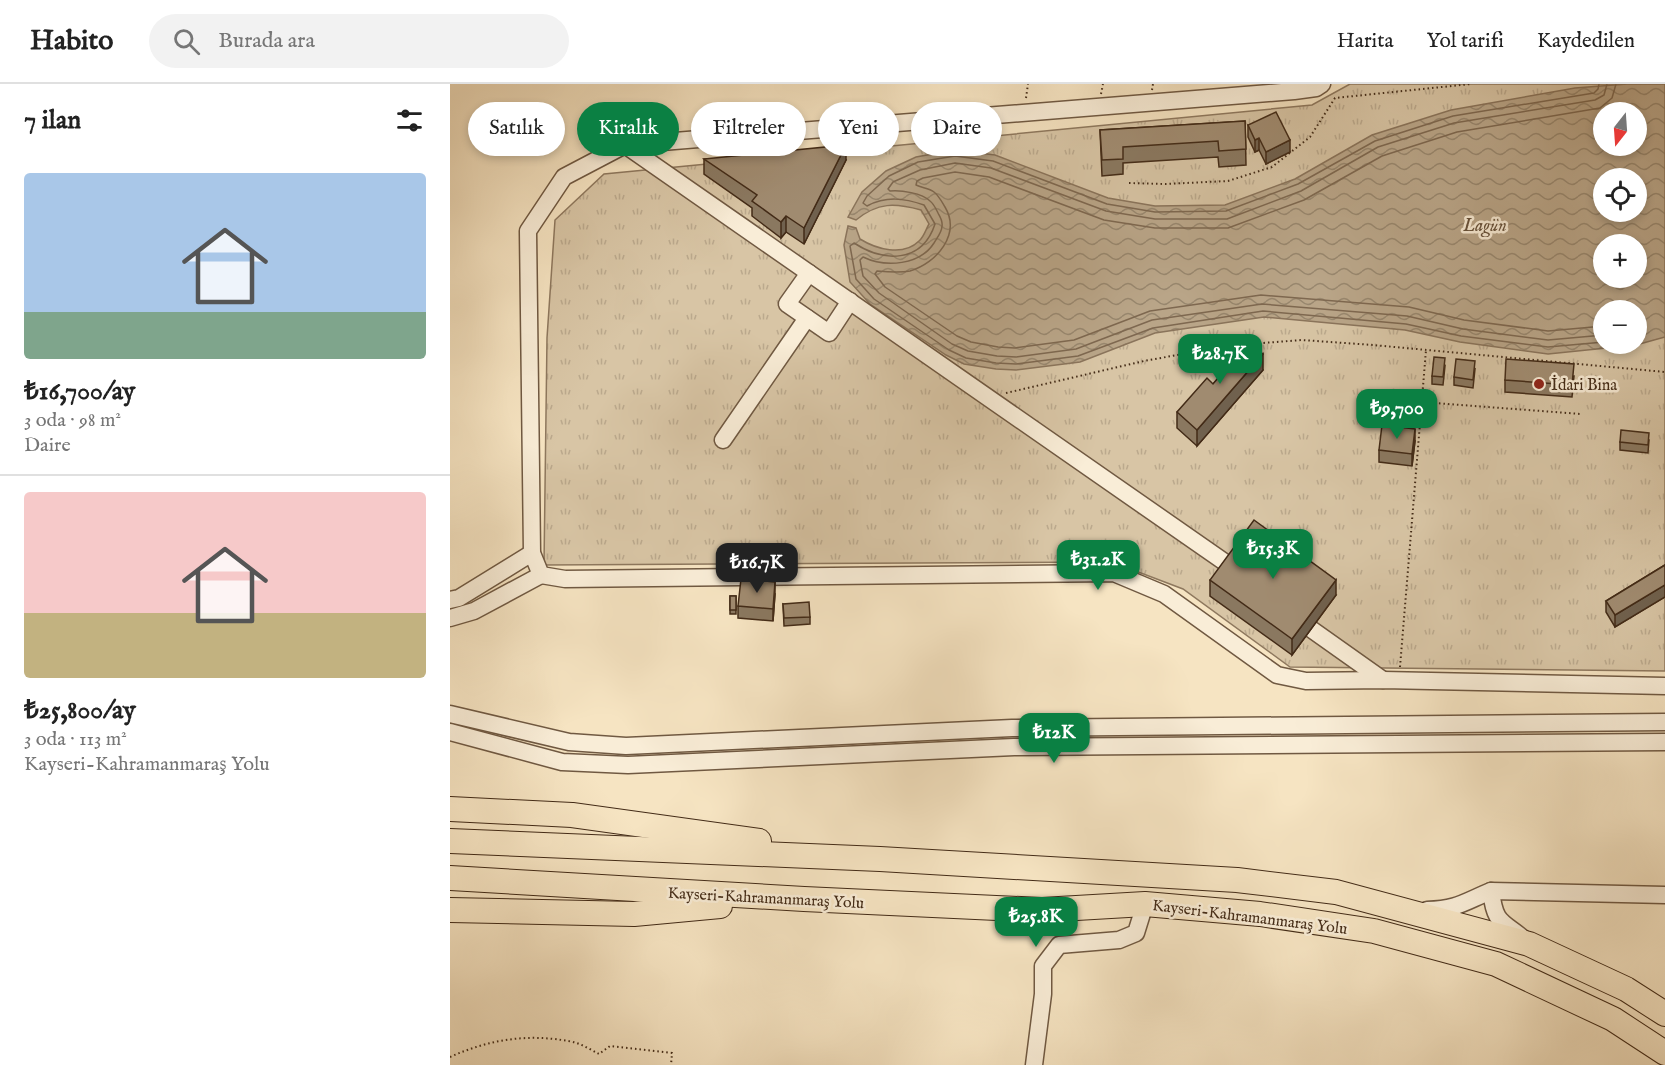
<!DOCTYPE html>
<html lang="tr">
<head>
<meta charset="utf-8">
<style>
	body { margin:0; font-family:"IM FELL English",serif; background:#f2f2f2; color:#222; height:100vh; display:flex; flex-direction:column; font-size:22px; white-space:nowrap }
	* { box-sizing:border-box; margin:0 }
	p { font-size:20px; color:#767676 }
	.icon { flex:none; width:33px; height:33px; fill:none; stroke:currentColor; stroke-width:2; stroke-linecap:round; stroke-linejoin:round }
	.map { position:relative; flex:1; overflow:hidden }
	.drawer { display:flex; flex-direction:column; background:#fff; width:450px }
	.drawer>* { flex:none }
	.banner { position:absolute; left:18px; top:18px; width:570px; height:54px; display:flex; gap:12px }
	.needle { width:39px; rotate:197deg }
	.controls { position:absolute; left:1143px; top:18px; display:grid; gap:12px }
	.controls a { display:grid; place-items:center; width:54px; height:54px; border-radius:50%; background:#fff; box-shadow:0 3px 9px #0003; font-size:30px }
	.price { position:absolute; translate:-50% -51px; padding:0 14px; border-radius:12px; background:#0b8043; color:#fff; font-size:20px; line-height:39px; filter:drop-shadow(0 2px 3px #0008) }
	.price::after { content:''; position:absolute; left:50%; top:36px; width:18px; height:14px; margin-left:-9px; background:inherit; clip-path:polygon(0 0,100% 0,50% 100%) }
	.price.selected { background:#222; color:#fff }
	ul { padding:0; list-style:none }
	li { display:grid; align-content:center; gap:12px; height:318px; padding:0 24px }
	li+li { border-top:2px solid #e0e0e0 }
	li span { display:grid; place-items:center; height:186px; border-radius:6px; color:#555 }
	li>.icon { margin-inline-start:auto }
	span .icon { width:108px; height:108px; fill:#fffc; stroke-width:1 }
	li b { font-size:26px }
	h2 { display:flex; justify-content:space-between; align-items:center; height:72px; padding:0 24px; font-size:26px }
	.chip { padding:0 21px; border-radius:27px; background:#fff; box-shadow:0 3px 9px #0003; font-size:21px; line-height:54px }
	.chip.selected { background:#0b8043; color:#fff }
	header { display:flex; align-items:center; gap:36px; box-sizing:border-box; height:84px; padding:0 30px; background:#fff; border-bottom:2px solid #e0e0e0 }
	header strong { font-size:28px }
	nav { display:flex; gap:33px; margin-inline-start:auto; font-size:21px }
	.search { width:420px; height:54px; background:#f2f2f2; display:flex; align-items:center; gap:15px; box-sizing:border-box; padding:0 21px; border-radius:33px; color:#767676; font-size:22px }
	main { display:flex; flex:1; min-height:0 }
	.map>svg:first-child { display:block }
	.park { fill:url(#park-tufts); stroke:#8e785e; stroke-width:1.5; fill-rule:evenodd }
	.water { fill:url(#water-waves); stroke:#8a745b; stroke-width:1.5; fill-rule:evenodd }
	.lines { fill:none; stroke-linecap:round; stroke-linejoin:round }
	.shore { stroke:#7e6850; stroke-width:1.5 }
	.minor-casing { stroke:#705942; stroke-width:19 }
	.highway-casing { stroke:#432b17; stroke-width:26 }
	.path { stroke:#432b17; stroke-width:2; stroke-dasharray:1.5 3; stroke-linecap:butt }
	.minor { stroke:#f9edd7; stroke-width:16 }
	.highway { stroke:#f6e4c2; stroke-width:24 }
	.wall { fill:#8a7860; stroke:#432b17; stroke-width:1.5 }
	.shaded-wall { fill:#70614e; stroke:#432b17; stroke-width:1.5 }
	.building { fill:#a08b70; stroke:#432b17; stroke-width:1.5 }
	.poi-dot { fill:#8f2418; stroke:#f9edd7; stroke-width:2 }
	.labels { text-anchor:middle; stroke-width:5; stroke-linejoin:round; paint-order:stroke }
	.poi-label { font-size:16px; fill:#432b17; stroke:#f9edd7; text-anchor:start }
	.street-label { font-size:16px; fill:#432b17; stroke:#f9edd7 }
	.water-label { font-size:18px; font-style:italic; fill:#665039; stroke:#f9edd7 }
</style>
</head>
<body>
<header>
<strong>Habito</strong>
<div class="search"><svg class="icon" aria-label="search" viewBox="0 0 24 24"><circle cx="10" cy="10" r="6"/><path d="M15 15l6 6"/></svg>Burada ara</div>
<nav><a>Harita</a><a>Yol tarifi</a><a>Kaydedilen</a></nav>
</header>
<main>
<section class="drawer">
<h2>7 ilan<svg class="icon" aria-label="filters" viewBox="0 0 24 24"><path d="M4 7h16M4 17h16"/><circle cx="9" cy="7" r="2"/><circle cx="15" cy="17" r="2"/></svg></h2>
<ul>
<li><span style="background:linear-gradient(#a9c7e8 75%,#7fa58c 0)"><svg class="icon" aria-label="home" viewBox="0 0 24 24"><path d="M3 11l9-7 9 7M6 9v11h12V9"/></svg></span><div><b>₺16,700/ay</b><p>3 oda · 98 m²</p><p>Daire</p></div></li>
<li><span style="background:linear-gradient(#f6c9c9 65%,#c2b280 0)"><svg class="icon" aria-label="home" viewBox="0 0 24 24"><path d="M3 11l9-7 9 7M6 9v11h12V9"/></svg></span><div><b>₺25,800/ay</b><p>3 oda · 113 m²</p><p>Kayseri-Kahramanmaraş Yolu</p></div></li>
</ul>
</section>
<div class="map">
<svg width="1215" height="981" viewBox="0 0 1215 981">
	<defs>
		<pattern id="park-tufts" width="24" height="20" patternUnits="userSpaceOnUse" patternTransform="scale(1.5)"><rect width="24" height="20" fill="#d8c5a5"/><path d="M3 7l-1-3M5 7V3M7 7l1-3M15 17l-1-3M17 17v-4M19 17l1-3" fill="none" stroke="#bba98d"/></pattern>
		<pattern id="water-waves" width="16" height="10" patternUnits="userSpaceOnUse" patternTransform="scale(1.5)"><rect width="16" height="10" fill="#b9a588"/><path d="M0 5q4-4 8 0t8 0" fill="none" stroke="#98876e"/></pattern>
	</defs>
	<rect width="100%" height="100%" fill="#f6e4c2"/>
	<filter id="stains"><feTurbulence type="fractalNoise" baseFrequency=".00333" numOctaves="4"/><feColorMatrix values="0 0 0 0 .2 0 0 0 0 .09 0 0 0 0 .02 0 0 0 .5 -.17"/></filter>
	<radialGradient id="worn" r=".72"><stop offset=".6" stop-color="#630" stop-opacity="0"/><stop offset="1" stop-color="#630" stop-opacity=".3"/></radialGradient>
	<!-- park -->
	<path class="park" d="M900 0H1215V587L840 583 733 505 662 478 94 481 97 254 105 136 154 90 862 21ZM1154 28H1186V62H1154ZM1154 94H1186V128H1154ZM1154 160H1186V194H1154ZM1154 226H1186V260H1154Z"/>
	<!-- water -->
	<path class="water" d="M1177 0H1215V253L1186 261 1098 270 1010 258 955 246 814 233 705 249 630 278 566 286 546 285 514 280 496 271 420 220 400 198 394 161 398 142 406 144 410 155C426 165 453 173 469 157 474 153 476 145 479 140L471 126C445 119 428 118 406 136L398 133 412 108 436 87 466 73 505 66 545 71 658 114 705 122 775 121 845 95 922 51 1001 26 1125 4ZM1154 28H1186V62H1154ZM1154 94H1186V128H1154ZM1154 160H1186V194H1154ZM1154 226H1186V260H1154Z"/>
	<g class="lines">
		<!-- shore -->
		<g class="shore">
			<path d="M1149 0 1148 5 1144 9 1003 32 925 57 848 100 776 127 705 128 657 120 543 77 505 72 468 78 439 92 417 112 413 119 417 122C436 112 454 114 474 121L485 140C472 180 433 178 404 159L400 162 406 195 424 215 499 266 516 274 546 279 566 280 628 272 703 244 813 227 956 240 1011 252 1098 263 1154 258"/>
			<path d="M1154 242 1098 247 1014 236 959 223 811 211 700 227 624 256 565 264 548 263 521 258 507 252 435 203 425 190 427 187C438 188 450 189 460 187 487 179 511 150 495 123 492 118 489 112 484 108 479 104 472 104 466 101L467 97 473 94 505 88 539 93 654 136 705 144H778L854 116 932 72 1007 48 1150 24 1162 14 1166 0"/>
			<path d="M1154 251 1098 256 1013 245 957 232 812 220 702 236 626 265 566 273 547 272 518 267 502 260 429 209 413 192 410 176 413 173C436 184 470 181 484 159 487 154 492 148 492 142 493 137 490 133 488 129 486 125 484 120 480 117 472 109 451 106 440 107L438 105 443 98 470 86 505 79 541 84 656 127 705 135H777L851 107 928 63 1004 39 1145 16 1154 11 1157 0"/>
		</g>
		<!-- minor casing -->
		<g class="minor-casing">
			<g id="minor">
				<path d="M872 0 866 4 844 7 175 61 114 93 78 147 82 469 91 491 115 495 664 489 714 510 827 591 856 597 933 596 1215 602"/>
				<path d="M175 61 773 477"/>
				<path d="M359 189 337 220 379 249 400 217"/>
				<path d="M273 356 357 234"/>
				<path d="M0 516 9 514 82 469"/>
				<path d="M0 534 24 527 91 491"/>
				<path d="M861 545 933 596"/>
				<path d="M0 630 119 658 176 662 562 644 1215 638"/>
				<path d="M0 648 112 678 178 681 564 663 1215 658"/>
				<path d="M1041 807C1045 840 1051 836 1074 855"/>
				<path d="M977 826C1008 825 1014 818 1041 807L1215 811"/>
				<path d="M584 981 593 910V882L609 861 669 856 686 849 695 820"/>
			</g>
		</g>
		<!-- highway casing -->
		<g class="highway-casing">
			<g id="highway">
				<path d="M0 725 122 731 309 757"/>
				<path d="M0 757 430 775 787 796 886 808 1079 860 1176 905 1215 930"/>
				<path d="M0 794 354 815 592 826 695 820 810 830 924 847 1046 880 1163 935 1215 969"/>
				<path d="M0 826 184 830 270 822"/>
			</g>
		</g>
		<!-- path -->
		<g class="path">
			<path d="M702 6 703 0"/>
			<path d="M651 10 653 0"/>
			<path d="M576 14 578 0"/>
			<path d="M679 99 715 100 778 97 822 83 860 53 885 14 1021 0"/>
			<path d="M800 260 852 256 923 261 1215 288"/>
			<path d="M556 309 694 277 788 260"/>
			<path d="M971 318 1131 330"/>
			<path d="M950 583 976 266"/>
			<path d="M0 973C40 955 80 949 123 958 132 960 141 966 149 970L160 962 222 969 221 981"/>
		</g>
		<!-- minor -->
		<use href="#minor" class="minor"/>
		<!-- highway -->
		<use href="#highway" class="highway"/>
	</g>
	<!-- wall -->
	<g class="wall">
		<path d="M795 37 796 81 769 83 768 73 673 79V90L652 92 650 46Z"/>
		<path d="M798 41 840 68 816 80 809 66 805 68 798 53Z"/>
		<path d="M254 75 396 76 354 160 336 148 331 154 302 132V124L254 90Z"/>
		<path d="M779 269 813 286 747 362 727 344V328L763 300 779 282Z"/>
		<path d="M995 282 993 301 982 300V292Z"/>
		<path d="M1025 285 1023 304 1004 301V293Z"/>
		<path d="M1124 292 1122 313 1055 308V296Z"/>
		<path d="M1199 356 1198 369 1170 366V358Z"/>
		<path d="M965 357 962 382 929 378V366Z"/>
		<path d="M1215 481V513L1165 543 1156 528V517Z"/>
		<path d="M760 496 886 511 842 571 760 512Z"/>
		<path d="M325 510 323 537 288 534V522Z"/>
		<rect x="280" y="512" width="6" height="18"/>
		<path d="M333 520 360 533V540L334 542Z"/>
	</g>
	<!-- shaded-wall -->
	<g class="shaded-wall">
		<path d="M809 54V66L805 68V56Z"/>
		<path d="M840 56V68L816 80V68Z"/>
		<path d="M396 61V76L354 160V144Z"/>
		<path d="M336 132V148L331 154V138Z"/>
		<path d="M813 270V286L747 362V346Z"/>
		<path d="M965 345V357L962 382V370Z"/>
		<path d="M886 496V511L842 571V555Z"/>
		<path d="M325 498V510L323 537V525Z"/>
		<path d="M1215 501V513L1165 543V531Z"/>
	</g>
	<!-- building -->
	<g class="building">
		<path d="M826 28 840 56 816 68 809 54 805 56 798 41Z"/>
		<path d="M795 37 796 65 769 67 768 57 673 63V75L652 76 650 46Z"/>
		<path d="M396 61 354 144 336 132 331 138 302 117 307 111 254 75Z"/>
		<path d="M793 253 813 270 747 346 727 328 757 294 763 300 785 274 779 269Z"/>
		<path d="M984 273 995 274 993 293 982 292Z"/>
		<path d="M1006 275 1025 277 1023 296 1004 293Z"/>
		<path d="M1056 275 1124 280 1122 301 1055 296Z"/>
		<path d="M932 341 965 345 962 370 929 366Z"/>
		<path d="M1171 346 1199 349 1198 361 1170 358Z"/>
		<path d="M804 436 886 496 842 555 760 496Z"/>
		<path d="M1215 481V501L1165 531 1156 517Z"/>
		<path d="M291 495 325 498 323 525 288 522Z"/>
		<rect x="280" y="512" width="6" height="14"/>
		<path d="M359 518 360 533 334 534 333 520Z"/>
	</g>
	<!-- markers -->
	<circle class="poi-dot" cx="1089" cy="300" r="6"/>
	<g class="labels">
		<!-- poi labels -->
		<g class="poi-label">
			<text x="1101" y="306">İdari Bina</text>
		</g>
		<!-- street labels -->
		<g class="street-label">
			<text transform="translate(316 813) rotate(3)" y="6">Kayseri-Kahramanmaraş Yolu</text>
			<text transform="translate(800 832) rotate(7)" y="6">Kayseri-Kahramanmaraş Yolu</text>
		</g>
		<!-- water labels -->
		<g class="water-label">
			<text x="1035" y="147">Lagün</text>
		</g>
	</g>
	<rect width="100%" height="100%" filter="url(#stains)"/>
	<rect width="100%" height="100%" fill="url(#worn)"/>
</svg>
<div class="controls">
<a><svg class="needle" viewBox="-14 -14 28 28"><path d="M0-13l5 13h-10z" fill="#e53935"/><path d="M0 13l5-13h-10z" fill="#767676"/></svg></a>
<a><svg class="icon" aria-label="locate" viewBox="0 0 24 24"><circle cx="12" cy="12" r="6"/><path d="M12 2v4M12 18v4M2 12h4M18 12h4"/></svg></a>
<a>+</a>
<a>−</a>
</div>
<b class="price" style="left:770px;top:301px">₺28.7K</b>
<b class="price" style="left:947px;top:356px">₺9,700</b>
<b class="price" style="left:823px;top:496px">₺15.3K</b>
<b class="price" style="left:648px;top:507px">₺31.2K</b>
<b class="price selected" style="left:307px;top:510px">₺16.7K</b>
<b class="price" style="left:604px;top:680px">₺12K</b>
<b class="price" style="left:586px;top:864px">₺25.8K</b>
<div class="banner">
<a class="chip">Satılık</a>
<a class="chip selected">Kiralık</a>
<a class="chip">Filtreler</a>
<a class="chip">Yeni</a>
<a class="chip">Daire</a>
</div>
</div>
</main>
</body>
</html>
